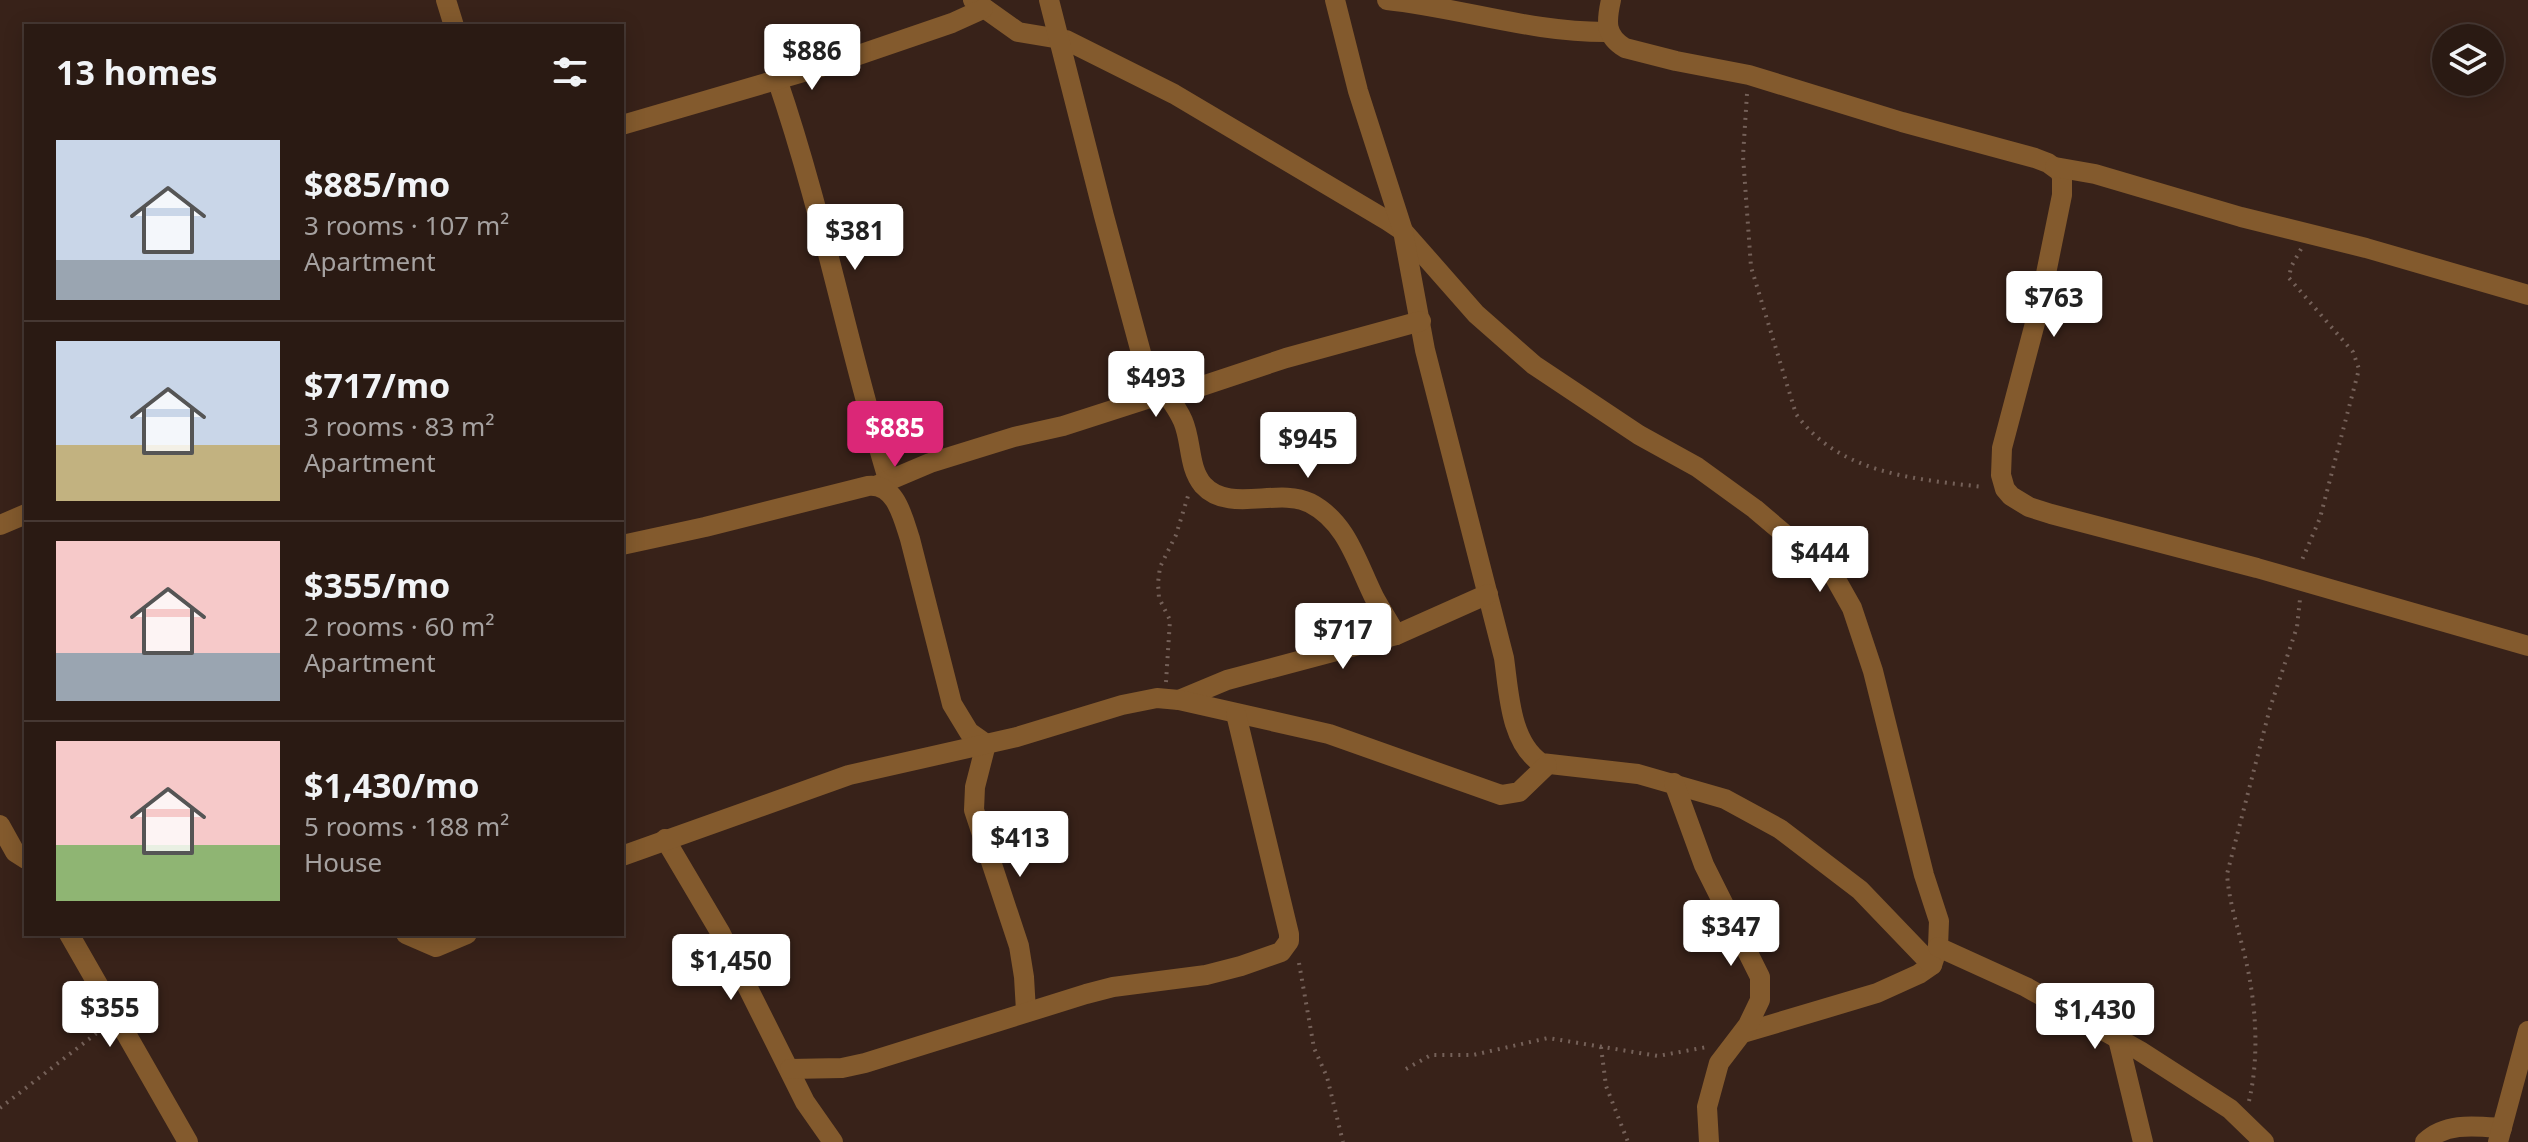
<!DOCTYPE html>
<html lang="en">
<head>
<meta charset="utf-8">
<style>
	body { margin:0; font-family:"Noto Sans",sans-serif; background:#32231c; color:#f1f3f6; height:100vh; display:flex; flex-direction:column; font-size:30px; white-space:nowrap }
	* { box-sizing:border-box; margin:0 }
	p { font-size:26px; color:#a5a1a0 }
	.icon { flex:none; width:44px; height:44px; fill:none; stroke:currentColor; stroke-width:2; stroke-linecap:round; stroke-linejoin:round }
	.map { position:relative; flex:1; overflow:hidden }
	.panel { position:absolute; left:24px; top:24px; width:600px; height:912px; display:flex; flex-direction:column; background:#2a1a13; border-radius:0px; box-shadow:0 4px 20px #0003,0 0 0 2px #463833 }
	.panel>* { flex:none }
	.tools { position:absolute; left:2432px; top:24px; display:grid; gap:16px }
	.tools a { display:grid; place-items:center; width:72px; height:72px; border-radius:50%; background:#2a1a13; box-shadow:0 4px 20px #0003,0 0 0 2px #463833; font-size:40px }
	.price { position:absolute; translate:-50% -68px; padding:0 18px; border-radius:8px; background:#fff; color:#222; font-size:26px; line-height:52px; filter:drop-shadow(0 2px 4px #0008) }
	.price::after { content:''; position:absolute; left:50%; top:48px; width:24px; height:18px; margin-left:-12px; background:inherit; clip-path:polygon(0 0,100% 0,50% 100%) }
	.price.on { background:#db2777; color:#fff }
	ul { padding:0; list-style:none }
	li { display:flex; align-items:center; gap:24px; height:200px; padding:0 32px }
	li+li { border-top:2px solid #463833 }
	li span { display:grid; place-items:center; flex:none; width:224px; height:160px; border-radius:0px; color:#555 }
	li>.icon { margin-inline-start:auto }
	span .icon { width:96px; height:96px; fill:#fffc; stroke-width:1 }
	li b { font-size:34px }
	h2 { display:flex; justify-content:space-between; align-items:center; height:96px; padding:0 32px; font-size:34px }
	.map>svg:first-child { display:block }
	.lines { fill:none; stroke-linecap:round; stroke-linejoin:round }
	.path { stroke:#756159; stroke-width:4; stroke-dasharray:2 6; stroke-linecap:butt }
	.street { stroke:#835a2d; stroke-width:20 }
</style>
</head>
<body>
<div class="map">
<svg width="2528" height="1142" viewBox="0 0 2528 1142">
	<rect width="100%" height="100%" fill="#382219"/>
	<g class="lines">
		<!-- path -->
		<g class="path">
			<path d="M1747 94 1743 156 1751 267 1796 414C1839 474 1915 479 1983 487"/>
			<path d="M2301 249 2291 267 2289 278 2353 352 2359 369 2320 518 2302 560"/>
			<path d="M1166 682 1170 620 1159 598 1158 583 1160 567 1176 535 1188 496"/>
			<path d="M1299 963 1314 1048 1327 1077 1343 1142"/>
			<path d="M1601 1047 1606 1086 1628 1142"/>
			<path d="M1406 1069 1431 1055H1473L1548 1038 1658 1056 1707 1047"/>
			<path d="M2249 1101C2261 1050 2255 991 2241 941 2235 917 2229 900 2227 874L2270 708 2297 627 2300 599"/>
			<path d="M0 1108 102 1029"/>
		</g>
		<!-- street -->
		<g class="street">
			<path d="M446 0 454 26"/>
			<path d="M973 0 1018 32 1066 40 1174 94 1388 221 1403 231 1476 314 1534 365 1639 435 1697 467 1755 509 1834 576 1852 608 1873 671 1924 875 1939 921 1938 947 1932 965 1919 974 1877 993 1743 1033"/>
			<path d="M1049 0 1104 216 1153 397"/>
			<path d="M1335 0 1358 91 1403 231 1425 350 1504 658C1509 693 1510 742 1541 763L1638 774 1725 799 1780 829 1860 890 1932 965"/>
			<path d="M1387 0C1462 8 1533 33 1609 32"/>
			<path d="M1611 0C1606 22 1605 36 1625 48L1676 61 1749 75 1902 122 2035 158 2048 163 2059 171 2062 176V195L2039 308 2002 448 2001 475 2005 489 2011 496 2029 507 2051 514 2257 568 2528 646"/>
			<path d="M777 79C822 210 848 347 888 479"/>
			<path d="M622 125 838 62 952 23 983 9"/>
			<path d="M2055 167 2095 174 2241 217 2366 248 2528 295"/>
			<path d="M1167 395C1173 403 1179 412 1183 421 1192 442 1188 467 1203 485 1229 514 1278 487 1310 503 1347 522 1357 563 1374 597 1381 610 1389 622 1396 635"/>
			<path d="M878 485 930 463 1014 437 1063 426 1153 397 1190 390 1286 358 1421 321"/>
			<path d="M0 525 26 514"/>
			<path d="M622 545 705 527 868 486C896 483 903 518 910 539L952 704 969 732 986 744 975 787 974 810 1019 946 1024 977 1026 1011"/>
			<path d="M1179 700 1227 680 1396 635 1488 594"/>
			<path d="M1674 783 1704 865 1760 977V1000L1748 1025 1719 1063 1707 1107 1709 1142"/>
			<path d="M0 825 15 852 26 859"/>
			<path d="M665 839 720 932 805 1102 833 1142"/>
			<path d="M622 856 849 775 1017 737 1122 705 1157 698 1179 700 1329 734 1501 795 1519 792 1547 765"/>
			<path d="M69 934 188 1142"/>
			<path d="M406 934 436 947 467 934"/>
			<path d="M1938 947 2026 987 2140 1051 2230 1109 2264 1142"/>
			<path d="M2118 1039 2143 1142"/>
			<path d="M790 1069 842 1068 865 1063 1086 994 1113 987 1206 975 1241 966 1281 952 1289 941V934L1236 714"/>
			<path d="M2425 1142C2446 1122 2475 1126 2502 1128"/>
			<path d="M2498 1142 2528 1031"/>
		</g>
	</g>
</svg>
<div class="tools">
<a><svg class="icon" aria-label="layers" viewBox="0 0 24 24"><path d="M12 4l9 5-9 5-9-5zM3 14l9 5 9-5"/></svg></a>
</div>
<b class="price" style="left:812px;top:92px">$886</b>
<b class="price" style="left:855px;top:272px">$381</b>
<b class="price" style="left:2054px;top:339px">$763</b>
<b class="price" style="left:1156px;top:419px">$493</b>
<b class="price on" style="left:895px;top:469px">$885</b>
<b class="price" style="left:1308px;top:480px">$945</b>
<b class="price" style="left:1820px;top:594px">$444</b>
<b class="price" style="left:1343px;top:671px">$717</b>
<b class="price" style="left:1020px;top:879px">$413</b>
<b class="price" style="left:1731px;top:968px">$347</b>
<b class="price" style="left:731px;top:1002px">$1,450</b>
<b class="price" style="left:110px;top:1049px">$355</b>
<b class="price" style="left:2095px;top:1051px">$1,430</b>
<section class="panel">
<h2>13 homes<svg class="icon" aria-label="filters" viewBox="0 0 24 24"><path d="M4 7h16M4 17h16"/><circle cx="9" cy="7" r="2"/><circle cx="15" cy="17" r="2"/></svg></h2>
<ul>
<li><span style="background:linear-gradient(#c9d6e8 75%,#9aa5b1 0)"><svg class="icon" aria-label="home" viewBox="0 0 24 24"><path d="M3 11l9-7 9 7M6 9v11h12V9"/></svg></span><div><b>$885/mo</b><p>3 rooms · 107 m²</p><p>Apartment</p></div></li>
<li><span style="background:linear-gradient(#c9d6e8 65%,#c2b280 0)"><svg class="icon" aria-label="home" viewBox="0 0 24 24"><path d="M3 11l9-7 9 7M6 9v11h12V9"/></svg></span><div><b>$717/mo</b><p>3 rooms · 83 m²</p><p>Apartment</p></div></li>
<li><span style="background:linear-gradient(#f6c9c9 70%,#9aa5b1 0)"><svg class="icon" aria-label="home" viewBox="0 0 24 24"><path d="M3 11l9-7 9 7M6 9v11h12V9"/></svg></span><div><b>$355/mo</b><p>2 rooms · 60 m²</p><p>Apartment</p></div></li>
<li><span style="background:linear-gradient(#f6c9c9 65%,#8fb573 0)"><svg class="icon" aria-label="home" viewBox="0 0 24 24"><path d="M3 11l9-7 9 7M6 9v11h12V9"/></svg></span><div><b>$1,430/mo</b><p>5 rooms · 188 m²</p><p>House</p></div></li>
</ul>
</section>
</div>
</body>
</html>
